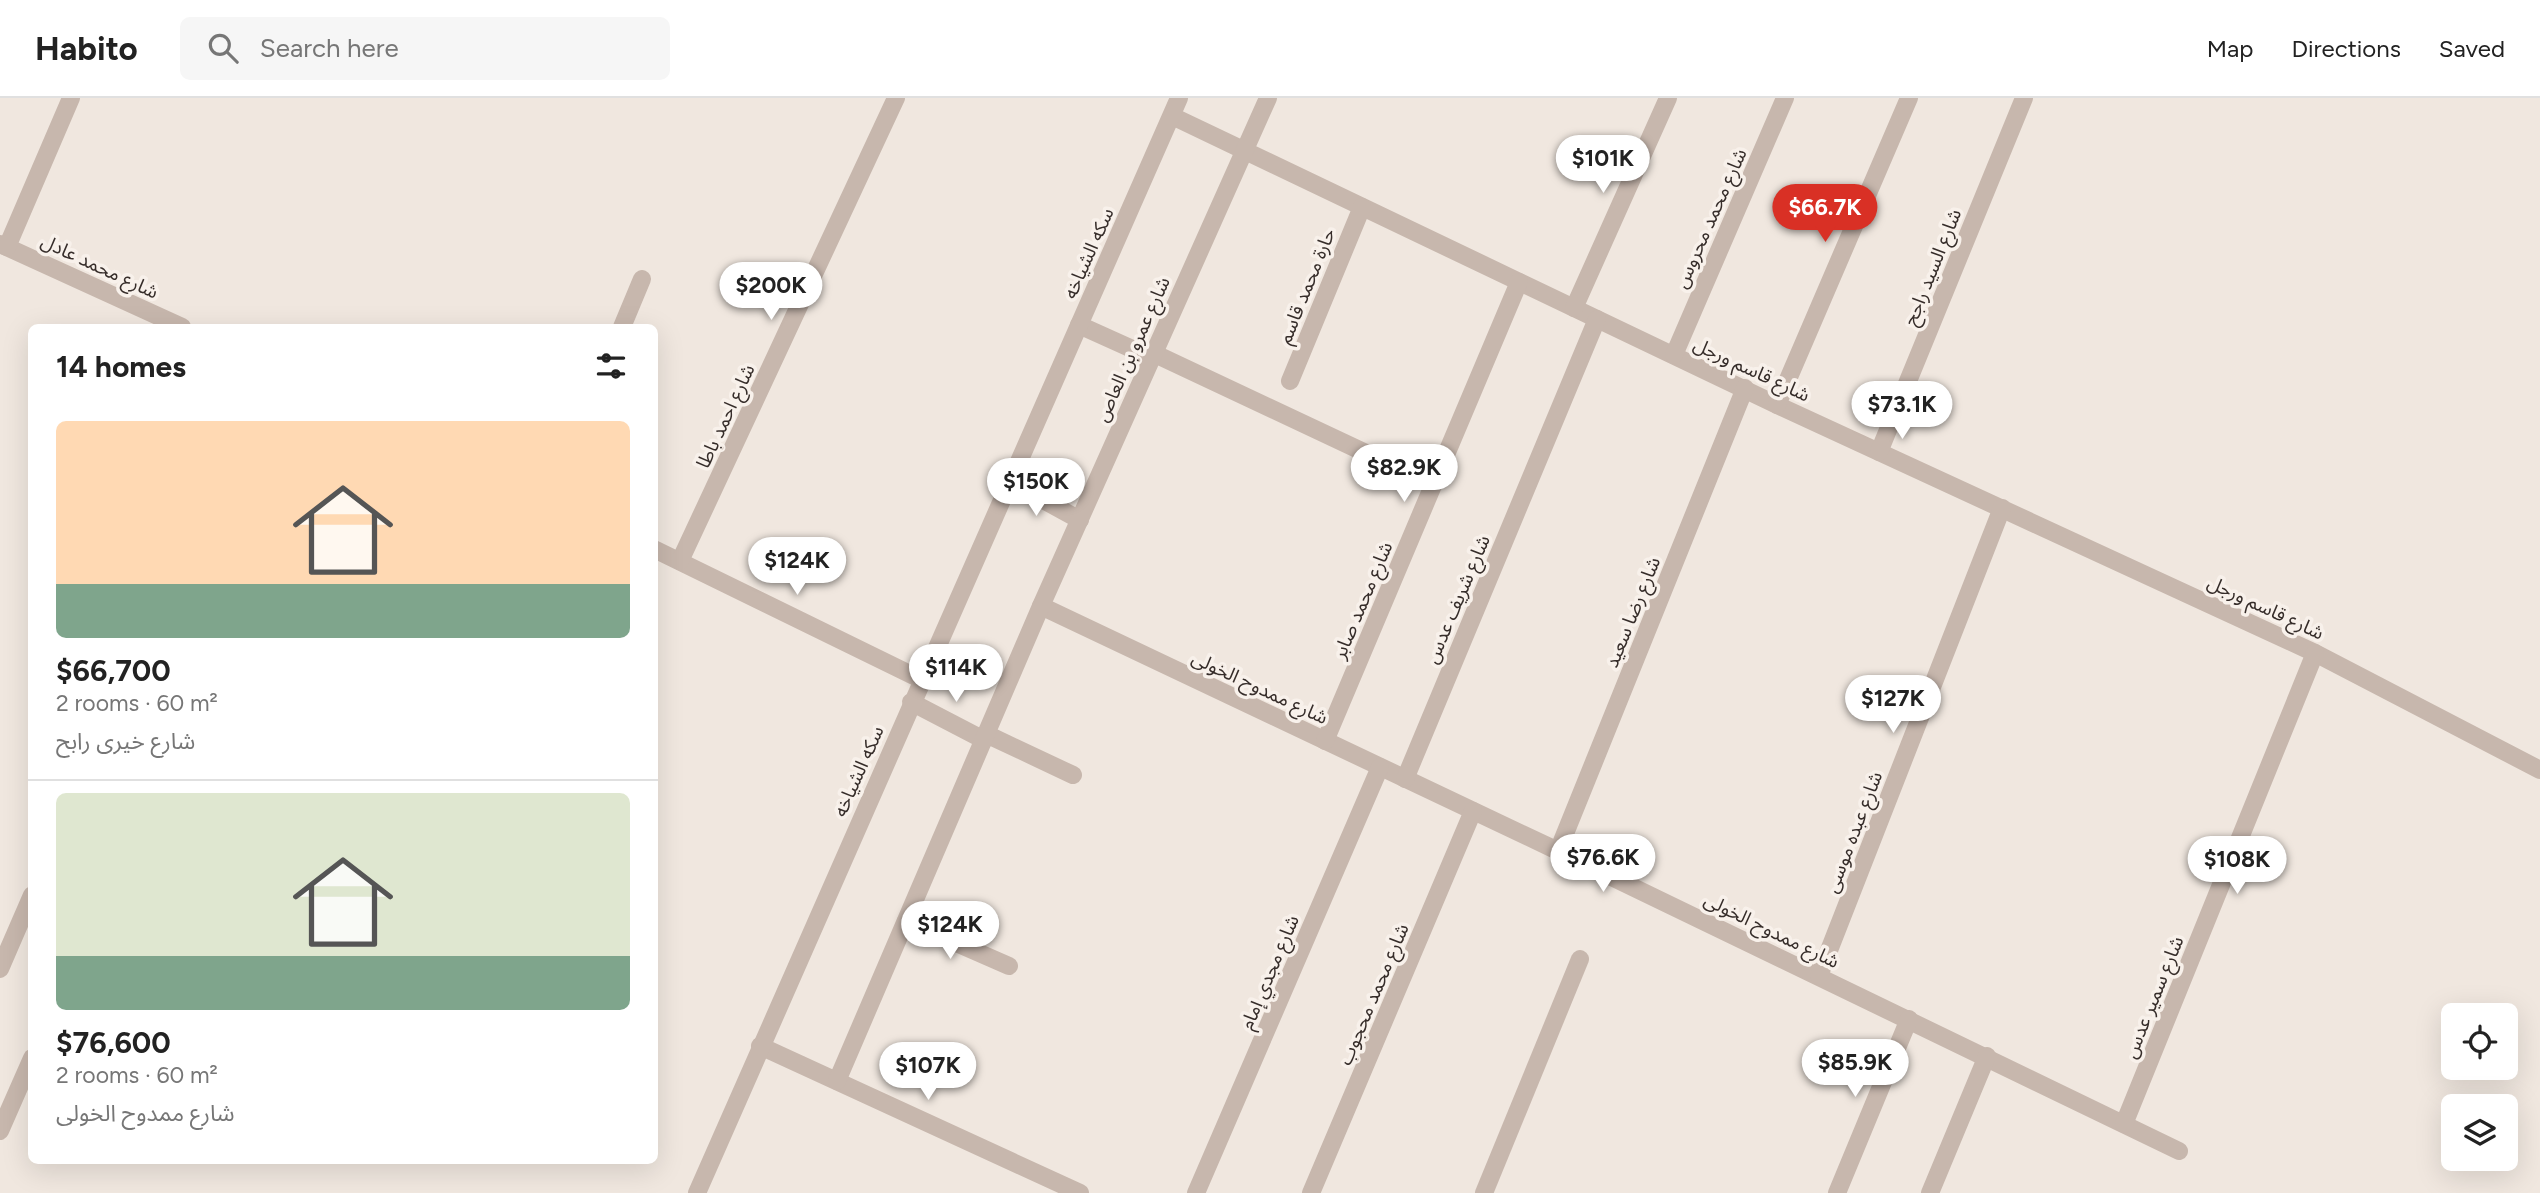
<!DOCTYPE html>
<html lang="en">
<head>
<meta charset="utf-8">
<style>
	body { margin:0; font-family:Figtree,"Noto Sans Arabic",sans-serif; background:#f6f6f6; color:#222; height:100vh; display:flex; flex-direction:column; font-size:26px; white-space:nowrap }
	* { box-sizing:border-box; margin:0 }
	p { font-size:23px; color:#767676 }
	.icon { flex:none; width:38px; height:38px; fill:none; stroke:currentColor; stroke-width:2; stroke-linecap:round; stroke-linejoin:round }
	.map { position:relative; flex:1; overflow:hidden }
	.sheet { position:absolute; left:28px; top:226px; width:630px; height:840px; display:flex; flex-direction:column; background:#fff; border-radius:10px; box-shadow:0 7px 28px #0002 }
	.sheet>* { flex:none }
	.controls { position:absolute; left:2441px; top:905px; display:grid; gap:14px }
	.controls a { display:grid; place-items:center; width:77px; height:77px; border-radius:10px; background:#fff; box-shadow:0 7px 28px #0002; font-size:35px }
	.price { position:absolute; translate:-50% -60px; padding:0 16px; border-radius:24px; background:#fff; color:#222; font-size:23px; line-height:46px; filter:drop-shadow(0 2px 4px #0008) }
	.price::after { content:''; position:absolute; left:50%; top:42px; width:21px; height:16px; margin-left:-10px; background:inherit; clip-path:polygon(0 0,100% 0,50% 100%) }
	.price.active { background:#d93025; color:#fff }
	ul { padding:0; list-style:none }
	li { display:grid; align-content:center; gap:14px; height:371px; padding:0 28px }
	li+li { border-top:2px solid #e0e0e0 }
	li span { display:grid; place-items:center; height:217px; border-radius:10px; color:#555 }
	li>.icon { margin-inline-start:auto }
	span .icon { width:126px; height:126px; fill:#fffc; stroke-width:1 }
	li b { font-size:30px }
	h2 { display:flex; justify-content:space-between; align-items:center; height:84px; padding:0 28px; font-size:30px }
	header { display:flex; align-items:center; gap:42px; box-sizing:border-box; height:98px; padding:0 35px; background:#fff; border-bottom:2px solid #e0e0e0 }
	header strong { font-size:33px }
	nav { display:flex; gap:38px; margin-inline-start:auto; font-size:24px }
	.search { width:490px; height:63px; background:#f6f6f6; display:flex; align-items:center; gap:18px; box-sizing:border-box; padding:0 24px; border-radius:10px; color:#767676; font-size:26px }
	.map>svg:first-child { display:block }
	.lines { fill:none; stroke-linecap:round; stroke-linejoin:round }
	.street { stroke:#c7b7ad; stroke-width:18 }
	.labels { text-anchor:middle; stroke-width:7; stroke-linejoin:round; paint-order:stroke }
	.street-label { font-size:19px; fill:#362d2a; stroke:#f8f1eb }
</style>
</head>
<body>
<header>
<strong>Habito</strong>
<div class="search"><svg class="icon" aria-label="search" viewBox="0 0 24 24"><circle cx="10" cy="10" r="6"/><path d="M15 15l6 6"/></svg>Search here</div>
<nav><a>Map</a><a>Directions</a><a>Saved</a></nav>
</header>
<div class="map">
<svg width="2540" height="1095" viewBox="0 0 2540 1095">
	<rect width="100%" height="100%" fill="#f0e7df"/>
	<g class="lines">
		<!-- street -->
		<g class="street">
			<path d="M1172 18 1777 307 2315 555 2540 672"/>
			<path d="M0 146 182 229"/>
			<path d="M7 149 71 0"/>
			<path d="M1574 210 1668 0"/>
			<path d="M1079 227 1150 259"/>
			<path d="M622 229 642 181"/>
			<path d="M1153 255 1389 366"/>
			<path d="M1674 257 1785 0"/>
			<path d="M1290 283 1362 109"/>
			<path d="M1777 307 1909 0"/>
			<path d="M1879 354 2024 0"/>
			<path d="M1012 385 1080 422"/>
			<path d="M654 451 922 582"/>
			<path d="M680 463 896 0"/>
			<path d="M1041 508 1558 753 2179 1053"/>
			<path d="M911 604 984 642"/>
			<path d="M986 636 1073 677"/>
			<path d="M1325 643 1519 184"/>
			<path d="M1405 681 1597 221"/>
			<path d="M1558 753 1745 290"/>
			<path d="M906 823 1009 868"/>
			<path d="M0 871 32 797"/>
			<path d="M1819 878 2002 410"/>
			<path d="M760 948 1080 1095"/>
			<path d="M837 983 1041 508 1268 0"/>
			<path d="M2124 1026 2315 555"/>
			<path d="M0 1033 32 960"/>
			<path d="M697 1095 1179 0"/>
			<path d="M1196 1095 1380 669"/>
			<path d="M1311 1095 1473 713"/>
			<path d="M1484 1095 1580 861"/>
			<path d="M1837 1095 1909 921"/>
			<path d="M1930 1095 1987 958"/>
		</g>
	</g>
	<g class="labels">
		<!-- street labels -->
		<g class="street-label">
			<text transform="translate(1710 120) rotate(-66)" y="7">شارع محمد محروس</text>
			<text transform="translate(1088 155) rotate(-66)" y="7">سكه الشياخه</text>
			<text transform="translate(100 168) rotate(25)" y="7">شارع محمد عادل</text>
			<text transform="translate(1932 169) rotate(-68)" y="7">شارع السيد راجح</text>
			<text transform="translate(1306 188) rotate(-68)" y="7">حارة محمد قاسم</text>
			<text transform="translate(1132 251) rotate(-66)" y="7">شارع عمرو بن العاص</text>
			<text transform="translate(1752 271) rotate(25)" y="7">شارع قاسم ورجل</text>
			<text transform="translate(725 318) rotate(-65)" y="7">شارع احمد باطا</text>
			<text transform="translate(1457 501) rotate(-67)" y="7">شارع شريف عدس</text>
			<text transform="translate(1362 502) rotate(-67)" y="7">شارع محمد صابر</text>
			<text transform="translate(2266 509) rotate(25)" y="7">شارع قاسم ورجل</text>
			<text transform="translate(1632 514) rotate(-68)" y="7">شارع رضا سعيد</text>
			<text transform="translate(1260 589) rotate(25)" y="7">شارع ممدوح الخولى</text>
			<text transform="translate(858 673) rotate(-66)" y="7">سكه الشياخه</text>
			<text transform="translate(1853 734) rotate(-69)" y="7">شارع عبده موسى</text>
			<text transform="translate(1772 832) rotate(26)" y="7">شارع ممدوح الخولى</text>
			<text transform="translate(1269 874) rotate(-67)" y="7">شارع مجدي إمام</text>
			<text transform="translate(1373 896) rotate(-67)" y="7">شارع محمد محجوب</text>
			<text transform="translate(2153 899) rotate(-68)" y="7">شارع سمير عدس</text>
		</g>
	</g>
</svg>
<div class="controls">
<a><svg class="icon" aria-label="locate" viewBox="0 0 24 24"><circle cx="12" cy="12" r="6"/><path d="M12 2v4M12 18v4M2 12h4M18 12h4"/></svg></a>
<a><svg class="icon" aria-label="layers" viewBox="0 0 24 24"><path d="M12 4l9 5-9 5-9-5zM3 14l9 5 9-5"/></svg></a>
</div>
<b class="price" style="left:1603px;top:97px">$101K</b>
<b class="price active" style="left:1825px;top:146px">$66.7K</b>
<b class="price" style="left:771px;top:224px">$200K</b>
<b class="price" style="left:1902px;top:343px">$73.1K</b>
<b class="price" style="left:1404px;top:406px">$82.9K</b>
<b class="price" style="left:1036px;top:420px">$150K</b>
<b class="price" style="left:797px;top:499px">$124K</b>
<b class="price" style="left:956px;top:606px">$114K</b>
<b class="price" style="left:1893px;top:637px">$127K</b>
<b class="price" style="left:1603px;top:796px">$76.6K</b>
<b class="price" style="left:2237px;top:798px">$108K</b>
<b class="price" style="left:950px;top:863px">$124K</b>
<b class="price" style="left:1855px;top:1001px">$85.9K</b>
<b class="price" style="left:928px;top:1004px">$107K</b>
<section class="sheet">
<h2>14 homes<svg class="icon" aria-label="filters" viewBox="0 0 24 24"><path d="M4 7h16M4 17h16"/><circle cx="9" cy="7" r="2"/><circle cx="15" cy="17" r="2"/></svg></h2>
<ul>
<li><span style="background:linear-gradient(#ffd9b3 75%,#7fa58c 0)"><svg class="icon" aria-label="home" viewBox="0 0 24 24"><path d="M3 11l9-7 9 7M6 9v11h12V9"/></svg></span><div><b>$66,700</b><p>2 rooms · 60 m²</p><p>شارع خيرى رابح</p></div></li>
<li><span style="background:linear-gradient(#dfe7d0 75%,#7fa58c 0)"><svg class="icon" aria-label="home" viewBox="0 0 24 24"><path d="M3 11l9-7 9 7M6 9v11h12V9"/></svg></span><div><b>$76,600</b><p>2 rooms · 60 m²</p><p>شارع ممدوح الخولى</p></div></li>
</ul>
</section>
</div>
</body>
</html>
